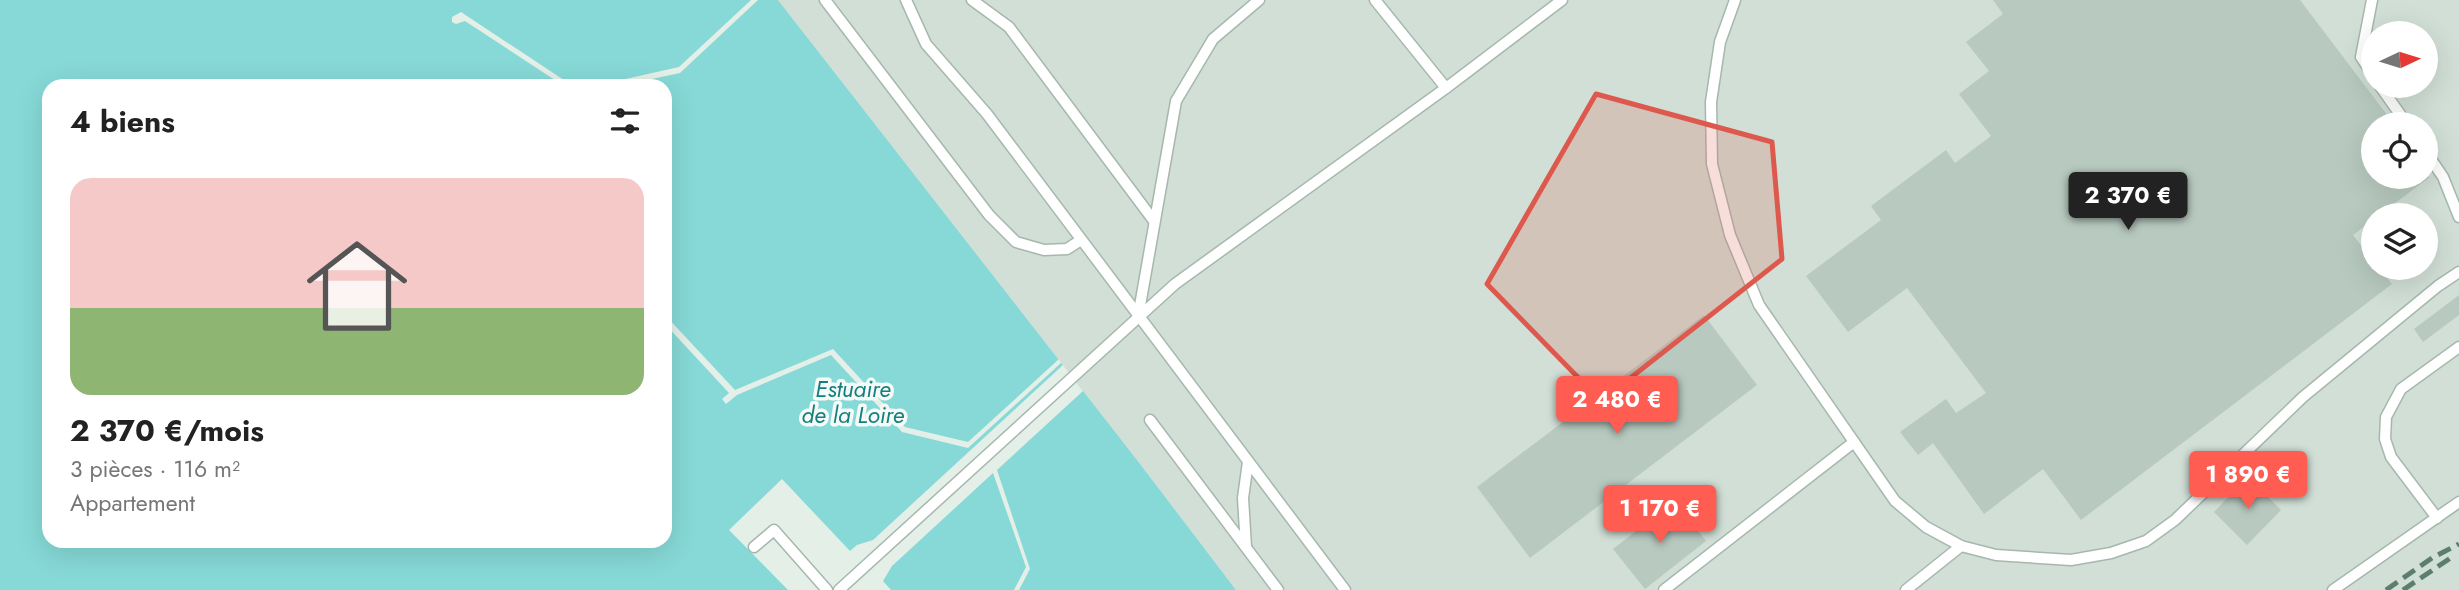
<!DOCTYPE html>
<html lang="fr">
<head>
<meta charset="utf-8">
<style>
	body { margin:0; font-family:Jost,sans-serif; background:#f2f2f2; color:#222; height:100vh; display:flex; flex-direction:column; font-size:26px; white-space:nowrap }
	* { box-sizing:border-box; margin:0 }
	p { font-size:23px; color:#767676 }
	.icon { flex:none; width:38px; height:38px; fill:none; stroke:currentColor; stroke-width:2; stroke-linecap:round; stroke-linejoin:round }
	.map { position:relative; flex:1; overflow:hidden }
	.side { position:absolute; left:42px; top:79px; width:630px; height:469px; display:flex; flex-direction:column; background:#fff; border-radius:21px; box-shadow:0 7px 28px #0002 }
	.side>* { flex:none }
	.needle { width:46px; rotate:86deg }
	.buttons { position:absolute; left:2361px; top:21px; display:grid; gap:14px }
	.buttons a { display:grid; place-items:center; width:77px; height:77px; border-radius:50%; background:#fff; box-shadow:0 7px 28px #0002; font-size:35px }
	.price { position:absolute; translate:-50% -60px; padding:0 16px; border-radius:7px; background:#ff5d51; color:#fff; font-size:23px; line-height:46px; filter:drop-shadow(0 2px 4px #0008) }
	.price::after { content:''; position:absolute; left:50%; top:42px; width:21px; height:16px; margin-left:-10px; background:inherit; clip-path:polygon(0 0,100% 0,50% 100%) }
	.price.active { background:#222; color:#fff }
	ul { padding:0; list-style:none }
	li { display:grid; align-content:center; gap:14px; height:371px; padding:0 28px }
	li+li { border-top:2px solid #e0e0e0 }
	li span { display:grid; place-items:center; height:217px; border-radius:21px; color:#555 }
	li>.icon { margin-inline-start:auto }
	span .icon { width:126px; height:126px; fill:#fffc; stroke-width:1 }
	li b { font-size:30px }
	h2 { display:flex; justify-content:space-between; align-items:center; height:84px; padding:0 28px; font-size:30px }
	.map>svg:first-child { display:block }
	.built { fill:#d1dfd6; fill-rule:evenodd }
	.water { fill:#86d9d7; fill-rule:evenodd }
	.pier { fill:#e4efe8 }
	.building { fill:#b8cac0 }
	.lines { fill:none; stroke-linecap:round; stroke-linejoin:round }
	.lane-casing { stroke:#a6b8ae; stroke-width:13 }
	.lane { stroke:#fff; stroke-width:10 }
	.rail { stroke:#5b7e6f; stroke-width:5; stroke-dasharray:14 7; stroke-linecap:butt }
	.marked { fill:#de594d; fill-opacity:0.2; stroke:#de594d; stroke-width:5; stroke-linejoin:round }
	.labels { text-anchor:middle; stroke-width:7; stroke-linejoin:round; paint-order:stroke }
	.water-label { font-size:23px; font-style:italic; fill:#13807f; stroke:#f5faf7 }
</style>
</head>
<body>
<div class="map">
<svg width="2459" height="590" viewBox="0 0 2459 590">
	<rect width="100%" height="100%" fill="#e4efe8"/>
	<!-- built -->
	<path class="built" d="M778 0H2459V590H1236L1137 460ZM2373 33H2426V86H2373ZM2373 124H2426V177H2373ZM2373 215H2426V268H2373Z"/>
	<!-- water -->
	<path class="water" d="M0 0H778L1137 460 1236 590H0ZM49 86H665V541H49Z"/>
	<!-- pier -->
	<g class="pier">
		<path d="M751 0H758L680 73 619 86H594L679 67Z"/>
		<path d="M461 12 573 86H564L465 21 456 24 452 22V17Z"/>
		<path d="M665 315 735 390 833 349 905 427 968 442 1059 359 1061 363 968 448 902 432 831 355 737 395 726 404 722 399 729 393 665 324Z"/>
		<path d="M1063 365 1083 391 997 470 1030 569 1019 590H1014L1026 567 993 473 892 566 883 581 891 590H788L729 530 782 479 850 551 857 545 873 540Z"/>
	</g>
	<!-- building -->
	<g class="building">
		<path d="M1993 0H2300L2394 124H2373V177H2430L2379 215H2373V220L2353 235 2373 261V268H2379L2392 284 2081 520 2043 469 1984 514 1933 443 1918 455 1900 432 1946 399 1956 413 1986 393 1907 288 1848 332 1806 276 1881 220 1871 206 1946 150 1955 163 1991 136 1959 94 1989 71 1966 42 2003 14Z"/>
		<path d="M2459 295V315L2423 342 2414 329Z"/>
		<path d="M1704 315 1757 385 1530 558 1477 487Z"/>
		<path d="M2248 477 2281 510 2247 545 2214 512Z"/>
		<path d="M1675 501 1706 541 1645 589 1613 549Z"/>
	</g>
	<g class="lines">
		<!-- lane casing -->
		<g class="lane-casing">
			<g id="lane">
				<path d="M825 0 989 215 1016 242 1044 250 1067 249 1081 240"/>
				<path d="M906 0 926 44 987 114 1345 590"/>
				<path d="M972 0 1009 27 1154 221"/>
				<path d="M1375 0 1446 88"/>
				<path d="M1735 0 1720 42 1711 102 1712 164 1730 235 1759 305 1895 501 1926 527 1961 546 1996 555 2071 560 2111 553 2146 541 2175 520 2303 397 2438 286 2459 272"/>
				<path d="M2372 0 2361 57 2373 75"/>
				<path d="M2380 86 2407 124"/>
				<path d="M2426 152 2443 177 2459 217"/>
				<path d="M1138 317 1176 101 1213 39 1259 0"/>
				<path d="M1150 420 1278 590"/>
				<path d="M2437 518 2391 457 2385 439 2386 417 2401 389 2459 347"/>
				<path d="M754 547 774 530 827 590"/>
				<path d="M1246 547 1243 498 1248 462"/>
				<path d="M839 590 1175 284 1446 88 1562 0"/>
				<path d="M1664 590 1854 442"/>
				<path d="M1906 590 1961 546"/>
				<path d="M2333 590 2459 502"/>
			</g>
		</g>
		<!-- lane -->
		<use href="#lane" class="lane"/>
		<!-- rail -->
		<g class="rail">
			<path d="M2386 590 2432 558 2459 544"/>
			<path d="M2403 590 2455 555"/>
		</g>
	</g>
	<!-- marked area -->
	<path class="marked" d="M1596 94 1772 142 1782 259 1601 401 1487 284Z"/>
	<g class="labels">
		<!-- water labels -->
		<g class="water-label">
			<text x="853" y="397">Estuaire<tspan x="853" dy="26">de la Loire</tspan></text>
		</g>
	</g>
</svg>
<div class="buttons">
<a><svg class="needle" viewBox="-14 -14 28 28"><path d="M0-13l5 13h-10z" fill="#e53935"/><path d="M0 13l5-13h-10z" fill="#767676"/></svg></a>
<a><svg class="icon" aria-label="locate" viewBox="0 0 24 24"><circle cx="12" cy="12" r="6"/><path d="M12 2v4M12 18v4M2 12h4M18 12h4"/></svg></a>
<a><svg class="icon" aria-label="layers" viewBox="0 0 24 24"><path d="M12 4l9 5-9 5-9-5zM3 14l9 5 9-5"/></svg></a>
</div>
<b class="price active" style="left:2128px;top:232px">2 370 €</b>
<b class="price" style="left:1617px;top:436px">2 480 €</b>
<b class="price" style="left:2248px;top:511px">1 890 €</b>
<b class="price" style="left:1660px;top:545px">1 170 €</b>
<section class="side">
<h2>4 biens<svg class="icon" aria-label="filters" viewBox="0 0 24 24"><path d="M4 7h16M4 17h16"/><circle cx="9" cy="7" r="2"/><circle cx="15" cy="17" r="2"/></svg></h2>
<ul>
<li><span style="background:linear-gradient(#f6c9c9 60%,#8fb573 0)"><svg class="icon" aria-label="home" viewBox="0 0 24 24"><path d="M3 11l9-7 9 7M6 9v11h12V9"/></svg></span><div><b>2 370 €/mois</b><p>3 pièces · 116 m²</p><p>Appartement</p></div></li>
</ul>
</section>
</div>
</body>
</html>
